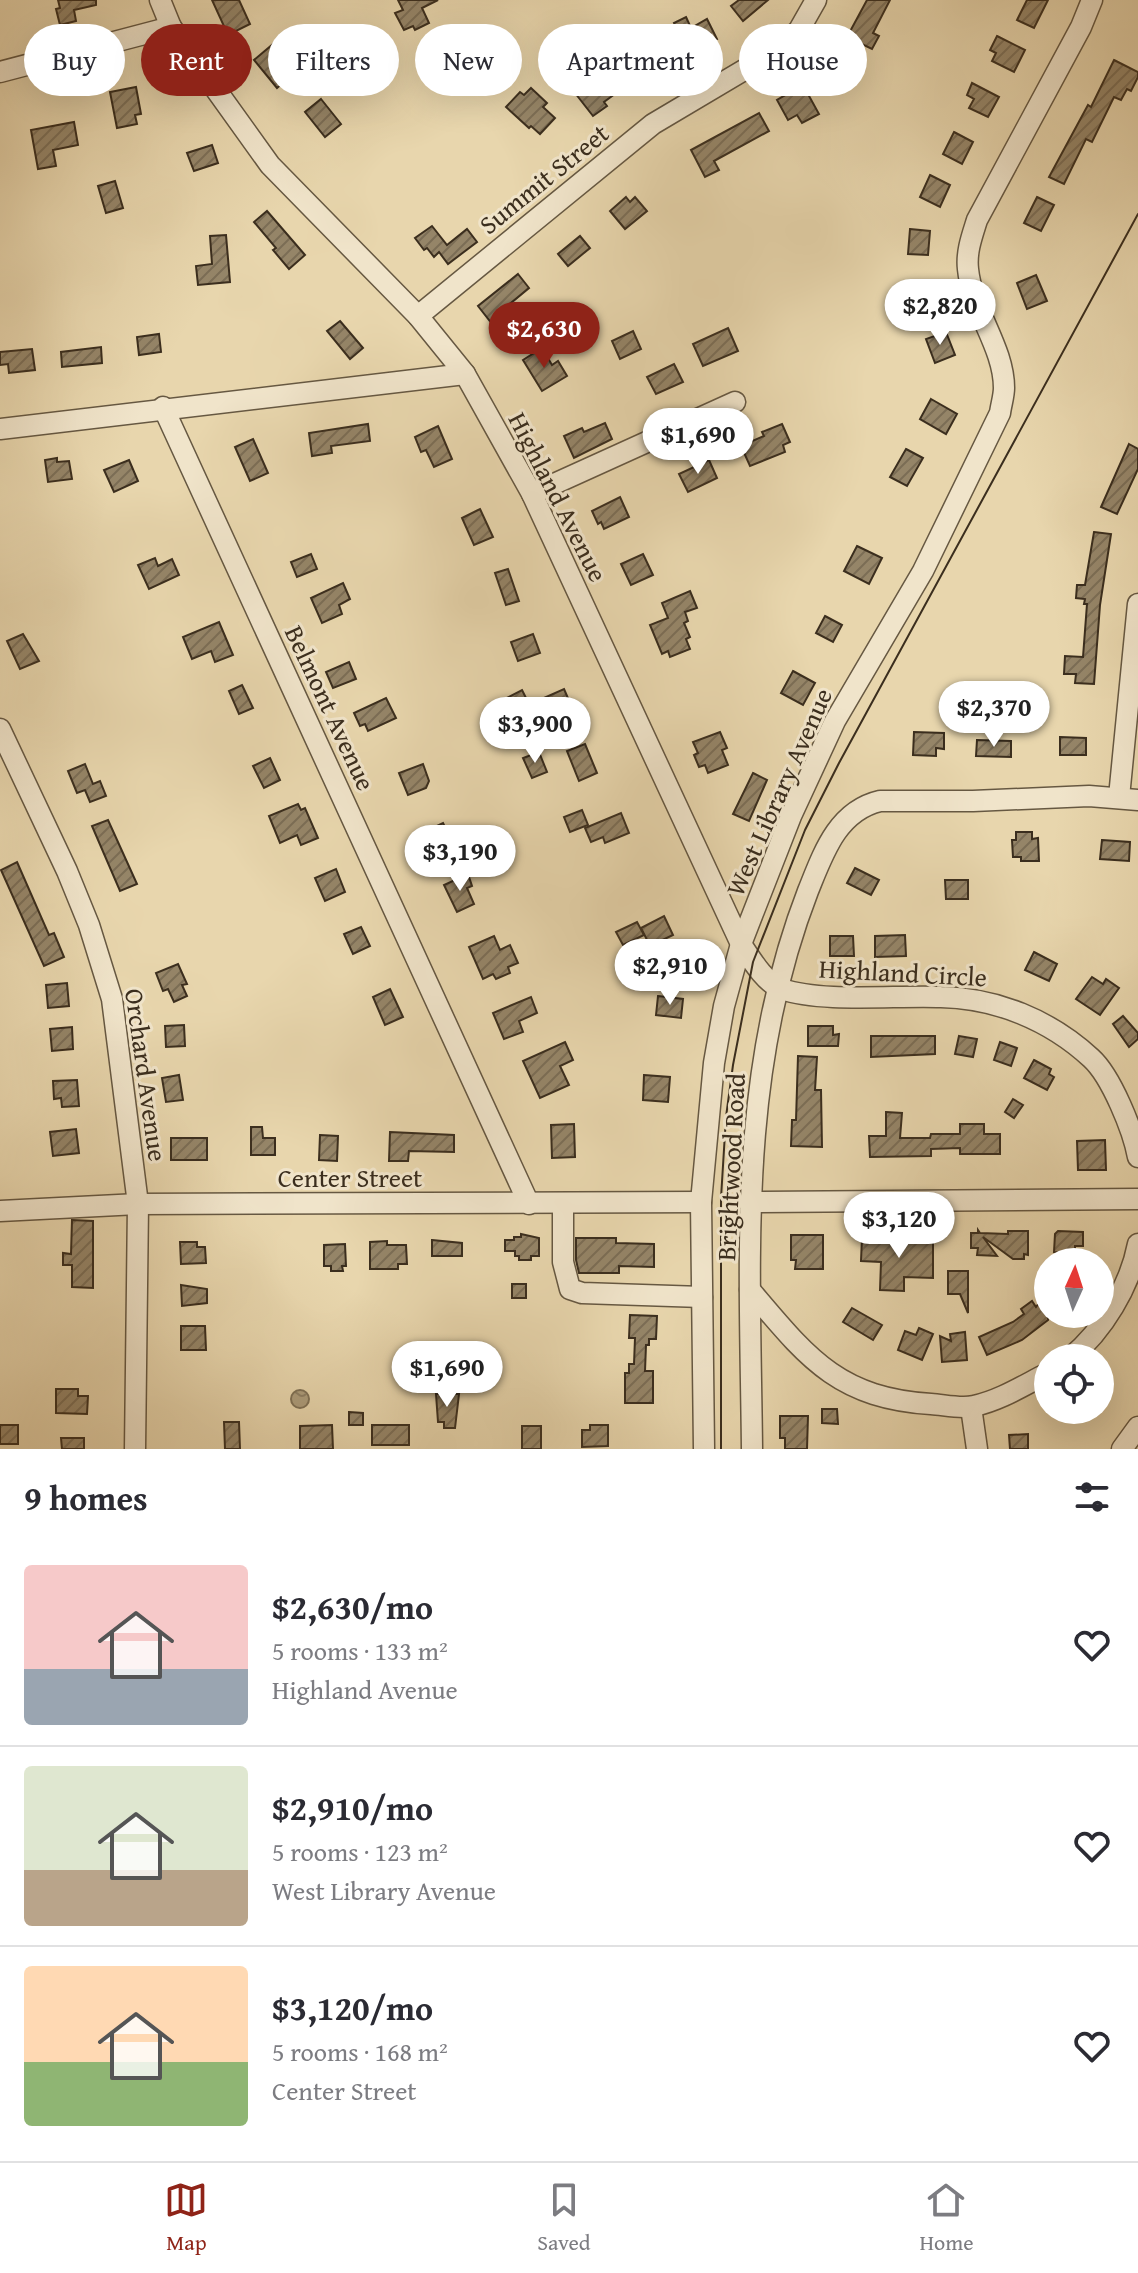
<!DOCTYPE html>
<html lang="en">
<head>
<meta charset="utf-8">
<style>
	body { margin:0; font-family:"Gentium Book Plus",serif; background:#f2f2f3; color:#2b2b33; height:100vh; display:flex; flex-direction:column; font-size:30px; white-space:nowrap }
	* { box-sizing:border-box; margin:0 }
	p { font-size:26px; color:#7c7c81 }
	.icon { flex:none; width:44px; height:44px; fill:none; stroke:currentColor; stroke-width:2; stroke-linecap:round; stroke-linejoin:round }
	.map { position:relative; height:1449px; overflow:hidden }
	.sheet { display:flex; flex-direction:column; background:#fff; flex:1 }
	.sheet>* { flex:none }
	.hud { position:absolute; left:24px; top:24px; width:1090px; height:72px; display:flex; gap:16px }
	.needle { width:52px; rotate:3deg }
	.buttons { position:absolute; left:1034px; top:1248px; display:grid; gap:16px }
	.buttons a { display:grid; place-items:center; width:80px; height:80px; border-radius:50%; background:#fff; box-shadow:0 8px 32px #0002; font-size:40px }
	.price { position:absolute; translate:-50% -68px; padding:0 18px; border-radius:28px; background:#fff; color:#222; font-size:26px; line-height:52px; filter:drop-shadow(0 2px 4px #0008) }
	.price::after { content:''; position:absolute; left:50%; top:48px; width:24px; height:18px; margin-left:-12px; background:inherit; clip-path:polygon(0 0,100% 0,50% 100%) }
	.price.active { background:#8f2418; color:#fff }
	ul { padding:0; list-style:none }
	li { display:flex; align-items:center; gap:24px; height:200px; padding:0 24px }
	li+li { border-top:2px solid #e1e1e2 }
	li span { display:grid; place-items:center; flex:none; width:224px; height:160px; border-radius:8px; color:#555 }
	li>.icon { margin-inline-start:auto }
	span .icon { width:96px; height:96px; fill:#fffc; stroke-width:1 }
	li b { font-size:34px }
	h2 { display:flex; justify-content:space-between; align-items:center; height:96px; padding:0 24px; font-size:34px }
	.pill { padding:0 28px; border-radius:36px; background:#fff; box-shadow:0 8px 32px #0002; font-size:28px; line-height:72px }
	.pill.active { background:#8f2418; color:#fff }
	.menu { display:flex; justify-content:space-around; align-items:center; height:112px; border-top:2px solid #e1e1e2; background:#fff; font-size:22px; color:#7c7c81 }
	.menu a { display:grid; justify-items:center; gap:4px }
	.menu .active { color:#8f2418 }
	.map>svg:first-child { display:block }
	.water { fill:url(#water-ripples); stroke:#7f7156; stroke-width:2 }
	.building { fill:url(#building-hatch); stroke:#3b2e1e; stroke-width:2 }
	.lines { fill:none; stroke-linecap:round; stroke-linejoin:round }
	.minor-casing { stroke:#665842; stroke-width:23 }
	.minor { stroke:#f0e4ca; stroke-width:20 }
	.tram { stroke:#3b2e1e; stroke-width:2 }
	.labels { text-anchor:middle; stroke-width:6; stroke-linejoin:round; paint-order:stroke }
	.street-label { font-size:26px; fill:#3b2e1e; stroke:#f0e4ca }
</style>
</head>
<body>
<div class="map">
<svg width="1138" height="1449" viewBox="0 0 1138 1449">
	<defs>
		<pattern id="water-ripples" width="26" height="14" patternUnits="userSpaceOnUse" patternTransform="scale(2)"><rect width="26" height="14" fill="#ad9d7c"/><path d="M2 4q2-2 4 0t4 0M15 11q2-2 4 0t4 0" fill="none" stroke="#8e8065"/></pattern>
		<pattern id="building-hatch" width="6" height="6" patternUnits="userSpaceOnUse" patternTransform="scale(2)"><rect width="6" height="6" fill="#958568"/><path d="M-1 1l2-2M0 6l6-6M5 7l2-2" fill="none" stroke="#7b6d55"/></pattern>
	</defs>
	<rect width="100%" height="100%" fill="#e8d6ad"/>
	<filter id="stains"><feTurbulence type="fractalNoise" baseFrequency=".0025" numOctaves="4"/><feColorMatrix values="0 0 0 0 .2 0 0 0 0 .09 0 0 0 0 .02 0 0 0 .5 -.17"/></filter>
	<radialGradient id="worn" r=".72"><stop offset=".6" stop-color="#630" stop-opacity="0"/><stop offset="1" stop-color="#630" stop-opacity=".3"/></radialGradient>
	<!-- water -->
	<circle class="water" cx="300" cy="1399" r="9"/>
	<!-- building -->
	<g class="building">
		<path d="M58 0H96V5L74 10 76 21 60 25 56 9 60 8Z"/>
		<path d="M212 0H239L250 24 228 35Z"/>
		<path d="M398 0H438L422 8 429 23 415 30 413 26 404 30 395 13 403 10Z"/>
		<path d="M739 0H768L743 21 731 6Z"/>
		<path d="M867 0H890L873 33 879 36 872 49 847 37Z"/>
		<path d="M1027 0H1048L1034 28 1017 20Z"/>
		<path d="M686 17 691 28 707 19 717 39 689 53 674 23Z"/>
		<path d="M997 36 1025 50 1014 72 992 61 996 53 990 50Z"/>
		<path d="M279 39 293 55 287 60 296 71 277 88 254 60Z"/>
		<path d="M652 52 655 59 663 55 668 66 660 70 662 75 648 81 637 59Z"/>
		<path d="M837 53 862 72 853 84 844 78 836 89 819 76Z"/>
		<path d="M601 59 623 88 604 102 607 106 593 116 568 84Z"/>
		<path d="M1114 60 1138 72V77L1131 91 1127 89 1121 100 1114 97 1092 142 1086 139 1064 184 1049 177 1088 105 1091 107Z"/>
		<path d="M972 83 999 97 988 117 969 108 974 99 967 95Z"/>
		<path d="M803 85 819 114 802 123 797 115 788 120 777 100Z"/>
		<path d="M136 87 141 114 135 115 137 124 117 128 110 92Z"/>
		<path d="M531 88 547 103 543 107 555 118 540 134 531 126 529 128 506 107 520 92 524 95Z"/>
		<path d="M321 99 341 124 325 137 305 112Z"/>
		<path d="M759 113 769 131 714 161 719 170 705 177 691 150Z"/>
		<path d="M74 122 78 145 53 150 56 166 38 169 31 130Z"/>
		<path d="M954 132 973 142 962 164 943 154Z"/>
		<path d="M212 145 218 163 194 171 187 153Z"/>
		<path d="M930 175 950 185 940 207 920 197Z"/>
		<path d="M115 181 123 208 106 213 98 186Z"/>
		<path d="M626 197 630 202 635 197 647 211 625 229 610 211Z"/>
		<path d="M1037 197 1054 205 1041 231 1024 223Z"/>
		<path d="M267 211 305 255 289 269 273 250 276 248 254 222Z"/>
		<path d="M432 226 447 245 467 229 477 242 448 264 439 252 434 257 427 248 424 250 415 238Z"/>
		<path d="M910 229 930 231 928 255 908 254Z"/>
		<path d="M226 235 230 282 198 285 196 266 212 264 210 236Z"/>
		<path d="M580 236 590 248 568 266 558 254Z"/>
		<path d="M518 274 529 288 506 307 512 314 504 321 509 327 500 334 478 306Z"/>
		<path d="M1036 275 1047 301 1027 309 1017 283Z"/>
		<path d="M929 282 931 312 911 313 909 283Z"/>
		<path d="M340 321 363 348 350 359 327 331Z"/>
		<path d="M728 328 738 351 703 366 693 344Z"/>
		<path d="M633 331 641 349 620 359 612 341Z"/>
		<path d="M946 332 955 355 935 363 926 339Z"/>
		<path d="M159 334 161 352 139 355 137 337Z"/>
		<path d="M101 347 102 363 62 367 61 352Z"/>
		<path d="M542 348 552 365 558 361 567 376 542 391 523 360Z"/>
		<path d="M32 349 35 370 9 373 8 364 0 365V352Z"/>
		<path d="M674 364 683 382 656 394 647 377Z"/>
		<path d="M931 399 957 414 946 434 920 419Z"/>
		<path d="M605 423 612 439 574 458 564 436 582 428 584 432Z"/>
		<path d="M368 424 370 441 331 446 332 453 312 456 309 433Z"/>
		<path d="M782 424 790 442 783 445 785 452 750 466 741 446 764 436 762 432Z"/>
		<path d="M438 426 452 459 434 467 426 450 421 452 415 437Z"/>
		<path d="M253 439 268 473 250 481 235 447Z"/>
		<path d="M1129 444 1138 449V469L1117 514 1101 507Z"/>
		<path d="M906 449 923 458 907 486 890 477Z"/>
		<path d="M57 458V462L69 461 72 479 48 482 45 460Z"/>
		<path d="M129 460 138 481 114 492 104 470Z"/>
		<path d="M709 460 717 478 688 492 679 474Z"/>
		<path d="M620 497 629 517 604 529 601 522 598 524 592 511Z"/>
		<path d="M480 509 493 537 474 545 462 518Z"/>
		<path d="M1094 532 1111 534 1100 605 1094 684 1075 683 1076 674H1064L1065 656 1083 657 1087 604H1084L1085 599 1076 598 1077 585H1085Z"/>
		<path d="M857 546 882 558 869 584 844 571Z"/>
		<path d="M311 554 317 569 297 577 291 562Z"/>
		<path d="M643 554 653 575 631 585 621 564Z"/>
		<path d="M155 558 158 566 172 559 179 575 149 589 138 565Z"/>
		<path d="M508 569 519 601 506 605 495 573Z"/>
		<path d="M343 583 350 599 339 605 342 614 322 623 311 598Z"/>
		<path d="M690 591 697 608 685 612 688 621 684 623 690 637 686 639 690 649 670 657 668 651 662 654 650 625 668 618 662 603Z"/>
		<path d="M825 616 842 625 833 642 816 633Z"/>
		<path d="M219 622 233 655 215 662 211 651 192 659 183 637Z"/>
		<path d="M23 634 39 661 20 669 7 641Z"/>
		<path d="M533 634 540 653 518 661 511 642Z"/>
		<path d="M349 662 356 679 333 688 326 672Z"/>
		<path d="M793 671 815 683 803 705 781 693Z"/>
		<path d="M242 685 253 708 239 714 229 691Z"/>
		<path d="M564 689 573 710 546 722 537 701Z"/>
		<path d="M522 690 532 710 509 722 499 702Z"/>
		<path d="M386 698 396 718 368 731 365 724 360 726 354 713Z"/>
		<path d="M720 732 727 748 722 750 728 765 708 773 705 765 699 767 694 755 698 753 693 742Z"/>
		<path d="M914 732 944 733V749L936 748V756L913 755Z"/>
		<path d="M1060 737 1086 738V755H1060Z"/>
		<path d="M977 740 1011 741V757L976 756Z"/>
		<path d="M585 744 597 773 579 781 567 751Z"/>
		<path d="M539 752 547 772 532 778 523 758Z"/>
		<path d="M270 758 280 780 264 788 253 766Z"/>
		<path d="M85 764 93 784 100 781 106 796 90 802 85 790 77 793 68 771Z"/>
		<path d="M423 764 429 781 426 788 408 795 399 773Z"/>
		<path d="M753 773 767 780 749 821 733 814Z"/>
		<path d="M298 804 301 810 305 808 318 838 301 845 297 835 280 843 269 816Z"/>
		<path d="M582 810 588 825 570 832 564 817Z"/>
		<path d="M621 813 629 833 605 843 603 837 591 842 585 828Z"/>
		<path d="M108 820 137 884 120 891 92 826Z"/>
		<path d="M443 823 455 849 436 858 424 832Z"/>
		<path d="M1016 832H1032V839L1038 838 1039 861H1021V857H1013L1012 840H1016Z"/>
		<path d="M1102 840 1130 842 1129 861 1100 859Z"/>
		<path d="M17 862 49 935 54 933 64 957 44 966 1 870Z"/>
		<path d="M855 868 879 880 871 895 847 883Z"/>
		<path d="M336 869 345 892 325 901 315 878Z"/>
		<path d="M468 874 472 886 467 888 474 904 457 912 444 885Z"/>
		<path d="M945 880H968V899H946Z"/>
		<path d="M664 916 673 935 650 946 641 928Z"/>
		<path d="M637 922 644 935 623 945 616 932Z"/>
		<path d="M361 927 370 946 353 954 344 934Z"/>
		<path d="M905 935 906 956 875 957V936Z"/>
		<path d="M494 936 500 950 510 945 518 963 508 967 510 973 496 979 493 974 483 979 469 947Z"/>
		<path d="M830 936H853L854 956H830Z"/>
		<path d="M1034 952 1057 964 1049 981 1025 970Z"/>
		<path d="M178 964 187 984 182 985 187 996 174 1002 168 989 163 991 156 973Z"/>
		<path d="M1092 977 1103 984 1106 979 1119 988 1100 1015 1076 999Z"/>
		<path d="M67 983 69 1006 48 1008 46 985Z"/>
		<path d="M390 989 403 1017 385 1025 373 997Z"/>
		<path d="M658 996 683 999 681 1018 656 1015Z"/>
		<path d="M531 997 537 1013 519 1021 523 1032 504 1039 493 1013Z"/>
		<path d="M1123 1016 1138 1033V1039L1129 1047 1113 1024Z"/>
		<path d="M184 1025 185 1046 166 1047 165 1026Z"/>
		<path d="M808 1026H833V1035L839 1034 838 1046H808Z"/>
		<path d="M72 1027 73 1049 52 1051 50 1029Z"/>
		<path d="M871 1036H935V1054L871 1057Z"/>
		<path d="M959 1036 977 1039 973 1057 955 1054Z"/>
		<path d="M565 1042 573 1060 560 1066 569 1085 540 1098 523 1061Z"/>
		<path d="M1000 1042 1017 1048 1011 1066 994 1060Z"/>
		<path d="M798 1056 817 1057 815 1090H821L822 1147 791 1146 792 1120H796Z"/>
		<path d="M1034 1060 1051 1069 1049 1074 1054 1077 1047 1090 1024 1078Z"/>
		<path d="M179 1075 183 1100 166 1102 162 1078Z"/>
		<path d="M644 1075 670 1077 668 1102 643 1100Z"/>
		<path d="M77 1080 79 1106 62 1107 61 1098 54 1099 53 1081Z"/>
		<path d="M1013 1099 1023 1105 1014 1118 1005 1112Z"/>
		<path d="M886 1112 902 1113 900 1138H930L931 1134H960V1124H984V1134H1000V1154H960V1148L931 1149V1156L870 1157 869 1136H886Z"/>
		<path d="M574 1124 575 1157 552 1158 551 1125Z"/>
		<path d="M251 1127H262L263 1138H275V1155H251Z"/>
		<path d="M76 1129 79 1153 53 1156 50 1132Z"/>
		<path d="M390 1132 454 1135V1152L409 1151 408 1161H389Z"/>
		<path d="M320 1135 338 1136 337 1161 319 1160Z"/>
		<rect x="171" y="1138" width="36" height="22"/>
		<path d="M1105 1140 1106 1170H1078L1077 1141Z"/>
		<path d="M72 1220 93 1221V1288L72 1287V1265H63V1253L71 1254Z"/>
		<path d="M978 1230 980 1233 1008 1234V1231H1028V1255L1024 1254V1259H1013L983 1237 997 1256 977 1255 978 1248H971V1233H978Z"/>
		<path d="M1058 1231 1083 1232V1246H1075V1253L1054 1252 1055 1234Z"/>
		<path d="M521 1234 539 1238V1256H531V1260H519V1256H515V1251H505V1240H514V1237H521Z"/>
		<path d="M868 1234 888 1236 887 1240 891 1241H918V1238H933V1278L904 1277V1291L880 1290 881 1262 861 1261 862 1238H868Z"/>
		<path d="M791 1235H823V1269H795L796 1260H791Z"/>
		<path d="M576 1238H616V1243L654 1244V1267L619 1266V1273H579L576 1260Z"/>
		<path d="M432 1240 462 1243V1256H432Z"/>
		<path d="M387 1241V1245H406L407 1264H398V1269H370V1242Z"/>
		<path d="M180 1242H197V1247H205L206 1263 181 1264Z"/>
		<path d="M345 1244 346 1266H342L343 1271H331V1266H324V1245Z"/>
		<path d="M948 1271H968V1313L960 1294H948Z"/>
		<rect x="512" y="1284" width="14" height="14"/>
		<path d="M181 1285 207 1289V1303L182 1306Z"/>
		<path d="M1048 1291V1320L1022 1340 987 1355 979 1337 1013 1322 1024 1314 1021 1309 1032 1301 1036 1307Z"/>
		<path d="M852 1308 882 1325 873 1340 843 1322Z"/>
		<path d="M630 1315 657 1316 656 1339H649V1345H646L645 1371H653V1403H625V1373H629V1364H634L635 1338H629Z"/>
		<path d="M181 1326H205L206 1350H181Z"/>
		<path d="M919 1328 933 1334 922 1360 898 1350 905 1331 916 1335Z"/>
		<path d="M965 1332 967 1360 942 1362 940 1336 951 1341 950 1334Z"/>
		<path d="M56 1389H78V1396H88L87 1414 56 1413Z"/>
		<path d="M436 1394H459L455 1428H444V1422H438Z"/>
		<path d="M822 1409H837L838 1424 822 1423Z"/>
		<path d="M349 1412 363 1413V1425H349Z"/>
		<path d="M780 1416H808L807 1449H785V1438H780Z"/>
		<path d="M224 1422H239L240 1449H225Z"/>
		<rect x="0" y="1425" width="18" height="19"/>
		<path d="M332 1425 333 1449H300V1426Z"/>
		<rect x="372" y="1425" width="37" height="20"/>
		<path d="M590 1425H608V1446L582 1447V1430H590Z"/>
		<rect x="522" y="1426" width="19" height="23"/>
		<path d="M1028 1434V1449H1010L1009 1435Z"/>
		<path d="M61 1438H84V1449H62Z"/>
	</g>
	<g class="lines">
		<!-- minor casing -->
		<g class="minor-casing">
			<g id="minor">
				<path d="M160 0 171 27 270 165 418 316 465 374 532 494 741 944C751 959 765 983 782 989 822 1003 896 995 941 997 996 998 1050 1020 1091 1058 1111 1076 1133 1130 1138 1157"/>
				<path d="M0 72 171 27"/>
				<path d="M418 316 653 124 781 48 799 30 816 0"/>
				<path d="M163 407 529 1204"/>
				<path d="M0 429 465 374"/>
				<path d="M532 494 735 402"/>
				<path d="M0 729 67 871 89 925 112 999 138 1204 135 1449"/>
				<path d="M1119 797 1138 604"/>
				<path d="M749 1202 1138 1199"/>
				<path d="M563 1204V1262L570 1289 582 1293 702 1297"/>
				<path d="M0 1211 138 1204 701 1202"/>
				<path d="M750 1290C807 1357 837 1398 931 1404 945 1405 961 1409 974 1406 1001 1400 1024 1385 1048 1373"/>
				<path d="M1070 1358C1103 1331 1130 1286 1138 1244"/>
				<path d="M971 1407 977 1449"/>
				<path d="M704 1449 701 1202 714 1063 724 1006 741 944 791 816 835 721 923 571 1000 413C1001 405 1004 396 1004 388 1004 347 972 311 968 269 966 252 972 236 977 220L1081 27 1092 0"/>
				<path d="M752 1449C750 1258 737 1074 808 891 823 854 837 811 880 801H973L1089 796 1138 800"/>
				<path d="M1122 1449 1138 1427"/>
			</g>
		</g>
		<!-- minor -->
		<use href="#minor" class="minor"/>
		<!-- tram -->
		<path class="tram" d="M721 1449V1198L726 1117 733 1065 753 962 805 830 839 763 1138 214"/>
	</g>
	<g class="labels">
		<!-- street labels -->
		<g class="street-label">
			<text transform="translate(544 179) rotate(-39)" y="9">Summit Street</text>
			<text transform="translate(558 497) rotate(63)" y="9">Highland Avenue</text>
			<text transform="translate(330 708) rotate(65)" y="9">Belmont Avenue</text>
			<text transform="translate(779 792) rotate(-66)" y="9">West Library Avenue</text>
			<text transform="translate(903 973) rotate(3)" y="9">Highland Circle</text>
			<text transform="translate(146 1075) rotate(82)" y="9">Orchard Avenue</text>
			<text transform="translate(731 1167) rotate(-87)" y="9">Brightwood Road</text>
			<text x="350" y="1187">Center Street</text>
		</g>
	</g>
	<rect width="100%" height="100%" filter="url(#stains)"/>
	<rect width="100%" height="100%" fill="url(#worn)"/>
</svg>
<div class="buttons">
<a><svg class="needle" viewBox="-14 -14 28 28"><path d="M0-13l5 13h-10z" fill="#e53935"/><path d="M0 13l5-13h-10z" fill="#7c7c81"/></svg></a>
<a><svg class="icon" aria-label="locate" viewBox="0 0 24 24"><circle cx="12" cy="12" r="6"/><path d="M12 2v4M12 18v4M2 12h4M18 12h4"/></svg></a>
</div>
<b class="price" style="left:940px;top:347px">$2,820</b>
<b class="price active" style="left:544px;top:370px">$2,630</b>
<b class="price" style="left:698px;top:476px">$1,690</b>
<b class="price" style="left:994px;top:749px">$2,370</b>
<b class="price" style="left:535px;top:765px">$3,900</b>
<b class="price" style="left:460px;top:893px">$3,190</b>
<b class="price" style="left:670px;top:1007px">$2,910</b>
<b class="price" style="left:899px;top:1260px">$3,120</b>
<b class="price" style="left:447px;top:1409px">$1,690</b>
<div class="hud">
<a class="pill">Buy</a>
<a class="pill active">Rent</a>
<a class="pill">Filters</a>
<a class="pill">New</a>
<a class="pill">Apartment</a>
<a class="pill">House</a>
</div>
</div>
<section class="sheet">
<h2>9 homes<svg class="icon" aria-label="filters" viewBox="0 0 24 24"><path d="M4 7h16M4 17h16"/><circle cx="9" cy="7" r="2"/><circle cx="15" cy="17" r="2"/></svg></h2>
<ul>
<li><span style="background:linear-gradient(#f6c9c9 65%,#9aa5b1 0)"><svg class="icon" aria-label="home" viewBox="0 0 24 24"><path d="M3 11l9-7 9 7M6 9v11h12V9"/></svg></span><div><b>$2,630/mo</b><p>5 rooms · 133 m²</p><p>Highland Avenue</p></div><svg class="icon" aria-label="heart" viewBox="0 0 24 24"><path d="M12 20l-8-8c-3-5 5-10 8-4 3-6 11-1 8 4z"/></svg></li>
<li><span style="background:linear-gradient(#dfe7d0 65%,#b9a48a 0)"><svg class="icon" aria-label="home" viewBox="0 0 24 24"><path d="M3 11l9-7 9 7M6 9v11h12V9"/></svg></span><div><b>$2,910/mo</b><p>5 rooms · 123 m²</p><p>West Library Avenue</p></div><svg class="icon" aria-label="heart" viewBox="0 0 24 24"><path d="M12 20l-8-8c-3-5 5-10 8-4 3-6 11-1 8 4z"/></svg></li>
<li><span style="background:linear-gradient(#ffd9b3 60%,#8fb573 0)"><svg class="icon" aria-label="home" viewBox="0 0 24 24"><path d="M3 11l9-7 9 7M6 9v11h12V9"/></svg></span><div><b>$3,120/mo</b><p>5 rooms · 168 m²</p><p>Center Street</p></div><svg class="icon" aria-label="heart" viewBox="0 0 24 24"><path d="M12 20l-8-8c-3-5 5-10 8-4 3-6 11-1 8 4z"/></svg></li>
</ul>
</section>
<nav class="menu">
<a class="active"><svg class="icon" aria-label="map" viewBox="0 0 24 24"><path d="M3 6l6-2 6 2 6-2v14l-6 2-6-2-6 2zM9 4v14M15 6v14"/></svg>Map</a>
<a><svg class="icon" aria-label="saved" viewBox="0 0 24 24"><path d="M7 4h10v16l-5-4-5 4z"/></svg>Saved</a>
<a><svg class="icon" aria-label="home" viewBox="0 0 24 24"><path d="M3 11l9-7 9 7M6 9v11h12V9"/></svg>Home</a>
</nav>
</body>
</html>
